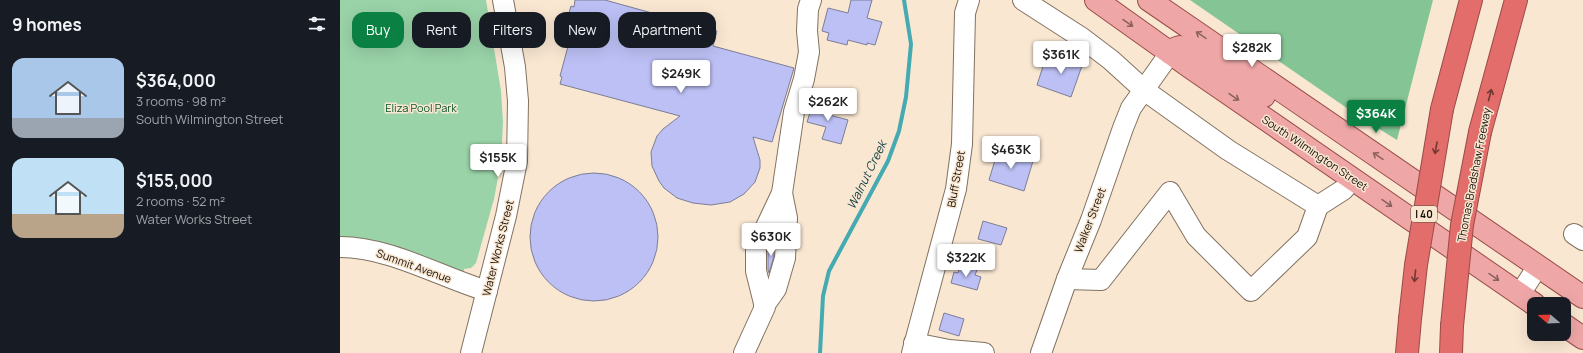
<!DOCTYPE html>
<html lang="en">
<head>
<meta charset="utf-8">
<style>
	body { margin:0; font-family:Manrope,sans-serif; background:#20242c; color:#f1f3f6; height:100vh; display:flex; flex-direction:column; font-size:15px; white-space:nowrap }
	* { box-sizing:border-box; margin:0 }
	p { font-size:13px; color:#9ea1a6 }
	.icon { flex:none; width:22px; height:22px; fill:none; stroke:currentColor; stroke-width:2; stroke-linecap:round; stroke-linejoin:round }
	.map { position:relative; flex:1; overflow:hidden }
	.panel { display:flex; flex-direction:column; background:#171b24; width:340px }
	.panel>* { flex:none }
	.banner { position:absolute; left:12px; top:12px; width:380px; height:36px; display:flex; gap:8px }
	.needle { width:26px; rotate:289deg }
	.fabs { position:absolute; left:1187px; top:297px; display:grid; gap:8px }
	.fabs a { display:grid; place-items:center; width:44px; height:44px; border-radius:8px; background:#171b24; box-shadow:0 4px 16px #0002; font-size:20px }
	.price { position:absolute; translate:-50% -34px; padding:0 9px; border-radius:4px; background:#fff; color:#222; font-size:13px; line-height:26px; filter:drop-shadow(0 1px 2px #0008) }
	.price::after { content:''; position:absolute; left:50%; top:24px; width:12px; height:9px; margin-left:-6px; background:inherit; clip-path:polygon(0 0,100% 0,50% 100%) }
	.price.current { background:#0b8043; color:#fff }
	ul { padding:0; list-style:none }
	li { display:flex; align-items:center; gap:12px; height:100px; padding:0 12px }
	li span { display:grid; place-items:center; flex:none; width:112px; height:80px; border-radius:12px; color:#555 }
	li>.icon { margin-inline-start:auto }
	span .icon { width:48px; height:48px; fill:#fffc; stroke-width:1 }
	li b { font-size:17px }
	h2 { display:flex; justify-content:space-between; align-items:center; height:48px; padding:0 12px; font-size:17px }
	.chip { padding:0 14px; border-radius:12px; background:#171b24; box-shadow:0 4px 16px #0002; font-size:14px; line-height:36px }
	.chip.current { background:#0b8043; color:#fff }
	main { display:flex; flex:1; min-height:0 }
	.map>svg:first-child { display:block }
	.green { fill:#9ad3a8 }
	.forest { fill:#84c495 }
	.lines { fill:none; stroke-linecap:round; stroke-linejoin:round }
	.stream { stroke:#45aab1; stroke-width:4 }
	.building { fill:#bcc0f5; stroke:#7c7e95 }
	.minor-casing { stroke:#827260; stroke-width:22 }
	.major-casing { stroke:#9a4c47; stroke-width:24 }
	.highway-casing { stroke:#9a4c47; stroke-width:24 }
	.minor { stroke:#fff; stroke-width:20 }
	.major { stroke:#eea7a6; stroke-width:22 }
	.highway { stroke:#e26d6a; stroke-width:22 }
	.highway-bridge-casing { stroke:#9a4c47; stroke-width:24; stroke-linecap:butt }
	.highway-bridge { stroke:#e26d6a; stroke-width:22 }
	.oneway { stroke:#8c625e }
	.oneway2 { stroke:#713934 }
	.labels { text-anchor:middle; stroke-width:3; stroke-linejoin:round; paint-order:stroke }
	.shield { fill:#f9e7d2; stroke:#594f44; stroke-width:1 }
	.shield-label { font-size:10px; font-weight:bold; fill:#140e07 }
	.park-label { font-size:11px; fill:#075329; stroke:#f9e7d2 }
	.street-label { font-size:11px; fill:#140e07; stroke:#f9e7d2 }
	.water-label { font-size:12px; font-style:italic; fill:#144245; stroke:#f9e7d2 }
</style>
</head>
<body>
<main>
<section class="panel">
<h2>9 homes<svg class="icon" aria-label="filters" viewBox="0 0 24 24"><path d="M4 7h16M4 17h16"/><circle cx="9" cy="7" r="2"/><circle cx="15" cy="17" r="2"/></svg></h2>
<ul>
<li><span style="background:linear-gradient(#a9c7e8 75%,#9aa5b1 0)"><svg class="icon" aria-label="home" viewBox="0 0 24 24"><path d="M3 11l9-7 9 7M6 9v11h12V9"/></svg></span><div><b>$364,000</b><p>3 rooms · 98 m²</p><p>South Wilmington Street</p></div></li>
<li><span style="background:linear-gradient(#bfe0f5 70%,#b9a48a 0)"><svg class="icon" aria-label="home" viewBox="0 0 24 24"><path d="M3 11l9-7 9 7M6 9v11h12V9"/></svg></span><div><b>$155,000</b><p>2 rooms · 52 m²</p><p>Water Works Street</p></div></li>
</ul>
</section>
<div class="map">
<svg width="1243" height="353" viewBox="0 0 1243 353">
	<rect width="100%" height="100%" fill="#f9e7d2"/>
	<!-- green -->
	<path class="green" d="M0 0H146L161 91 163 122 161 162 154 199 136 263 131 268 124 269V273L0 238Z"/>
	<!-- forest -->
	<path class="forest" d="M850 0H1093L1057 140 1017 115Z"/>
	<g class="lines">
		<!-- stream -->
		<path class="stream" d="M480 353 483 296 489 271 548 161 559 131 566 97 571 44 564 0"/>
	</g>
	<!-- building -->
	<g class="building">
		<path d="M235 0H265L377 31 373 46 454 68 432 142 413 137 420 160V168L415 182 404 194 390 202 371 205 353 203 337 198 324 188 319 181 312 166 311 152 317 136 323 129 340 116 220 84 222 77 220 76 233 28 228 27 230 21 227 20 231 6 234 7Z"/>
		<path d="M511 0H532L527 18 542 22 535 45 527 43V45L508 40 507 45 487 40 489 33 482 31 488 8 508 13Z"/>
		<path d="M725 54 744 60 731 97 697 85 706 57 722 63Z"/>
		<path d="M474 100 489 104 486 114 508 120 501 144 482 139 486 127 467 122Z"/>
		<path d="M658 150 693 161 684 191 649 180Z"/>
		<circle cx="254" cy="237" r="64"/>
		<path d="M643 221 667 228 661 245 638 239Z"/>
		<path d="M430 246 434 247V256L429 273 428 270V251Z"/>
		<path d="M620 265 637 270 635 275 641 277 637 290 611 283 614 272 618 273Z"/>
		<path d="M604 313 624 319 619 336 599 330Z"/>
	</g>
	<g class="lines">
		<!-- minor casing -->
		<g class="minor-casing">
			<g id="minor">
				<path d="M683 0 742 38 771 60 804 90 888 150 978 206 967 237 911 291 856 236 830 192 761 280 727 279"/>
				<path d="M978 206 1003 190 1013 179"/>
				<path d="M1234 234 1243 240"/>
				<path d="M0 247C50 247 100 277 147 291"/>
				<path d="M1180 294 1198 266"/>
				<path d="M424 306 436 289 445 258 447 218 442 193"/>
				<path d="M574 343 609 350 644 353"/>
				<path d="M131 353 166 216 177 161 178 101 175 67 163 0"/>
				<path d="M404 353 425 307 416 271V248L442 193 454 112 464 79 469 52 467 31 468 9 471 0"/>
				<path d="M572 353 616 189 622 144 625 13 629 0"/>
				<path d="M701 353 727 279 751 220 783 128 791 108 830 53"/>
			</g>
		</g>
		<!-- major casing -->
		<g class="major-casing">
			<g id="major">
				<path d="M756 0 850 67 1194 304"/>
				<path d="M809 0 1243 297"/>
				<path d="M830 53C836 46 841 46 849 49L924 96"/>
				<path d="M1224 325 1243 338"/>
			</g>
		</g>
		<!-- highway casing -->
		<g class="highway-casing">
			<g id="highway">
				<path d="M1102 109 1131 0"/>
				<path d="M1140 132 1176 0"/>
				<path d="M1067 353 1070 319"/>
				<path d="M1111 353 1112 326"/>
			</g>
		</g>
		<!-- minor -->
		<use href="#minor" class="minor"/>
		<!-- major -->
		<use href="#major" class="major"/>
		<!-- highway -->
		<use href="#highway" class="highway"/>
		<!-- highway-bridge casing -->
		<g class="highway-bridge-casing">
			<g id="highway-bridge">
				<path d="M1070 319 1076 265 1102 109"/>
				<path d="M1112 326 1122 225 1140 132"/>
			</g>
		</g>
		<!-- highway-bridge -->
		<use href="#highway-bridge" class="highway-bridge"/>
	</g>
	<!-- one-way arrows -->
	<defs><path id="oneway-shaft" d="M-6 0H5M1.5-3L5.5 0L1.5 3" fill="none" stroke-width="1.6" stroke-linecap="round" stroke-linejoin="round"/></defs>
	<g class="oneway">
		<use href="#oneway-shaft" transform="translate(788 23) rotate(35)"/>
		<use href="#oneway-shaft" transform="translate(861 35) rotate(-146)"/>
		<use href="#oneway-shaft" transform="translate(894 97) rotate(34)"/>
		<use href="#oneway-shaft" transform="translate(1038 156) rotate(-146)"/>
		<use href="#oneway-shaft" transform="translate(1047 203) rotate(35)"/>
		<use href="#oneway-shaft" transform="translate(1154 277) rotate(35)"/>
	</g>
	<g class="oneway2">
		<use href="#oneway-shaft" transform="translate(1150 95) rotate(-75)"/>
		<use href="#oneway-shaft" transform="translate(1096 148) rotate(100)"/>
		<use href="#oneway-shaft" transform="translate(1075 276) rotate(96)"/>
	</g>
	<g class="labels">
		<!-- shield labels -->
		<rect class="shield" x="1071" y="206" width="26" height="16" rx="3"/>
		<g class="shield-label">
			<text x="1084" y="218">I 40</text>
		</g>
		<!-- park labels -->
		<g class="park-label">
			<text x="81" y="112">Eliza Pool Park</text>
		</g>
		<!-- street labels -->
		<g class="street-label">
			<text transform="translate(975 153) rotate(34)" y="4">South Wilmington Street</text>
			<text transform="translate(1134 175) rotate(-79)" y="4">Thomas Bradshaw Freeway</text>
			<text transform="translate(616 179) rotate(-80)" y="4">Bluff Street</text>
			<text transform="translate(750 220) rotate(-69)" y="4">Walker Street</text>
			<text transform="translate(158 248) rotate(-76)" y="4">Water Works Street</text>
			<text transform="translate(74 266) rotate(20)" y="4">Summit Avenue</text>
		</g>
		<!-- water labels -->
		<g class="water-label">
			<text transform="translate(527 175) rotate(-64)" y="4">Walnut Creek</text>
		</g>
	</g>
</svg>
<div class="fabs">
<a><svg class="needle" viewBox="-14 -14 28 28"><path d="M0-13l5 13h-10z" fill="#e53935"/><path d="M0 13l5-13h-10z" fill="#9ea1a6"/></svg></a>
</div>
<b class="price" style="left:912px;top:68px">$282K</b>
<b class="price" style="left:721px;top:75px">$361K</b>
<b class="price" style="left:341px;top:94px">$249K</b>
<b class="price" style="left:488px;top:122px">$262K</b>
<b class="price current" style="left:1036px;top:134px">$364K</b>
<b class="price" style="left:671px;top:170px">$463K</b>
<b class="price" style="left:158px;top:178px">$155K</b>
<b class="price" style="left:431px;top:257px">$630K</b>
<b class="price" style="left:626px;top:278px">$322K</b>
<div class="banner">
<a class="chip current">Buy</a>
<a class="chip">Rent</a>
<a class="chip">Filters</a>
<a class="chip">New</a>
<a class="chip">Apartment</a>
</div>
</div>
</main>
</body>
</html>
